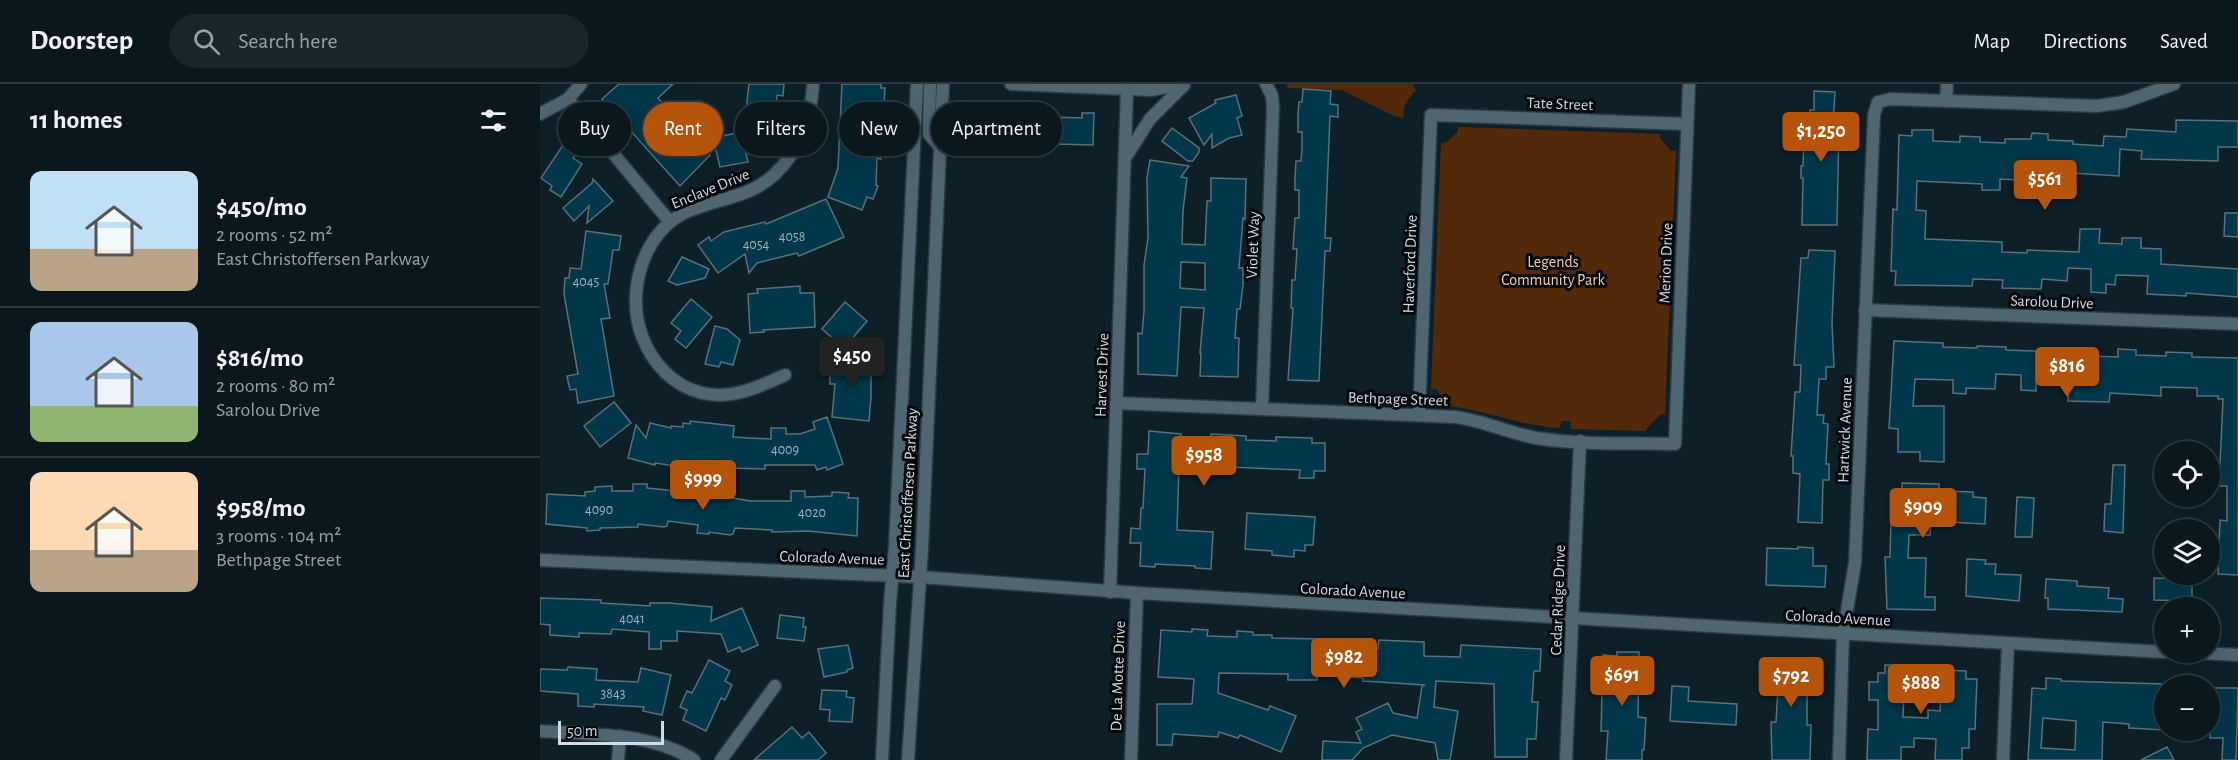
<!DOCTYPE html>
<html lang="en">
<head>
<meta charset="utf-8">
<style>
	body { margin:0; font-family:"Alegreya Sans",sans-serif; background:#18252b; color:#f1f3f6; height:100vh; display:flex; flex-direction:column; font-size:22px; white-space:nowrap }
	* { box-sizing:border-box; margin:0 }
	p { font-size:20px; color:#99a0a4 }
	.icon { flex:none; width:33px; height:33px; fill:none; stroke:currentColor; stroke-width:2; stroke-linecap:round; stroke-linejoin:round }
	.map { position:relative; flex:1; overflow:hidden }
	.sheet { display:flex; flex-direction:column; background:#0a181e; width:540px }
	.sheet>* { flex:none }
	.banner { position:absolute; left:18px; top:18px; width:570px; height:54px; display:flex; gap:12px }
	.buttons { position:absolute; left:1614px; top:357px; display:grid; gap:12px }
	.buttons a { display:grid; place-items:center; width:66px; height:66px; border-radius:50%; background:#0a181e; box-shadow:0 6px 24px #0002,0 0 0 2px #2a373c; font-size:30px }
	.scale { position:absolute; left:18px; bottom:15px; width:106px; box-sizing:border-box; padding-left:6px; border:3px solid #d2dde3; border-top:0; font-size:16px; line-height:21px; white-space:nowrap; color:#d2dde3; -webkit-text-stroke:4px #03080c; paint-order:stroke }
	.price { position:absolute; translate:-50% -51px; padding:0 14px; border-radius:6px; background:#b45309; color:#fff; font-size:20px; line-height:39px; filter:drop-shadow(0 2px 3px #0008) }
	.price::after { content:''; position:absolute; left:50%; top:36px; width:18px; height:14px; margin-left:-9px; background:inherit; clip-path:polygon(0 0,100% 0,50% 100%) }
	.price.current { background:#222; color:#fff }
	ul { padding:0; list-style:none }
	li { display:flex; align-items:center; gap:18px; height:150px; padding:0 30px }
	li+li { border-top:2px solid #2a373c }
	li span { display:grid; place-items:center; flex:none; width:168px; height:120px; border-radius:12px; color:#555 }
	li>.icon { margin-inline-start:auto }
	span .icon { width:72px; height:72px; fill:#fffc; stroke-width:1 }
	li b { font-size:26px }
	h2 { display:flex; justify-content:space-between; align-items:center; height:72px; padding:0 30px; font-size:26px }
	.chip { padding:0 21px; border-radius:27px; background:#0a181e; box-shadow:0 6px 24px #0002,0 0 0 2px #2a373c; font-size:21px; line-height:54px }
	.chip.current { background:#b45309; color:#fff }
	header { display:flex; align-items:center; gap:36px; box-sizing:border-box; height:84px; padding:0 30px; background:#0a181e; border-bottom:2px solid #2a373c }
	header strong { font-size:28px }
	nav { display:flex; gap:33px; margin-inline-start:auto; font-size:21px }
	.search { width:420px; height:54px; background:#18252b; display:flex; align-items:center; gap:15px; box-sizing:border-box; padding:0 21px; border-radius:33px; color:#99a0a4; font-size:22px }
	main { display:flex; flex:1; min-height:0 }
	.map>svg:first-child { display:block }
	.green { fill:#532a09 }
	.building { fill:#00374a; stroke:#5b707a; stroke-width:1.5; fill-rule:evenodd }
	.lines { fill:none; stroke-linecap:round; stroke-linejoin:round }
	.minor-casing { stroke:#293a42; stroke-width:15 }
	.tertiary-casing { stroke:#293a42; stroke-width:15 }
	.minor { stroke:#4e6672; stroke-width:12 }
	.tertiary { stroke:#4e6672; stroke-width:12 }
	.labels { text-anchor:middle; stroke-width:6; stroke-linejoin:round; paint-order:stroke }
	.number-label { font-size:14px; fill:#9eb4bd }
	.street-label { font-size:16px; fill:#d2dde3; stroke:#03080c }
	.park-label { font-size:16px; fill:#f8cbae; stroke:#03080c }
</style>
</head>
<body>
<header>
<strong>Doorstep</strong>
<div class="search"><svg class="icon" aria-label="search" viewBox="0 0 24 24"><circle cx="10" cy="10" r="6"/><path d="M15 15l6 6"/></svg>Search here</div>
<nav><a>Map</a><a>Directions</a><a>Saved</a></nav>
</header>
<main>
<section class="sheet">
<h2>11 homes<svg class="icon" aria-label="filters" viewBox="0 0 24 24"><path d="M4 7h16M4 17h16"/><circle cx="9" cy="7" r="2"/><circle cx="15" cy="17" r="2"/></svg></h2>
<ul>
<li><span style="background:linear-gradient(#bfe0f5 65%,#b9a48a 0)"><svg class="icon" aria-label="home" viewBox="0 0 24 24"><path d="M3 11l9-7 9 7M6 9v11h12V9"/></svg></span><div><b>$450/mo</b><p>2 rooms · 52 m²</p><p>East Christoffersen Parkway</p></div></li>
<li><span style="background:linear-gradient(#a9c7e8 70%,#8fb573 0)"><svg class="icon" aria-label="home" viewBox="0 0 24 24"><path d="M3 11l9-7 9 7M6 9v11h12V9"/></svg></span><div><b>$816/mo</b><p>2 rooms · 80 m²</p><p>Sarolou Drive</p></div></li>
<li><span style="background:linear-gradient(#ffd9b3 65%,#b9a48a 0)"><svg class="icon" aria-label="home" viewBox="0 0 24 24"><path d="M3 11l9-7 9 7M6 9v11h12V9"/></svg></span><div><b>$958/mo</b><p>3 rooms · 104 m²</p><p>Bethpage Street</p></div></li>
</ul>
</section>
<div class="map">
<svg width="1698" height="676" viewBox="0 0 1698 676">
	<rect width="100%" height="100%" fill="#0d2028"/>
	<!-- green -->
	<g class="green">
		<path d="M746 0H873L876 7C867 14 863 23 863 34L854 32 802 6 748 4Z"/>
		<path d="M918 43 1120 50V54L1131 67H1136L1125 330H1121L1107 344 1106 347 1031 345V337H1021L1020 344C981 342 946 326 907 322V318L896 305H891L901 59H905L918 48Z"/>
	</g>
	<!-- building -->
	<g class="building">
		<path d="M79 0H133L118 14 141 39 139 41 170 71 140 102 62 15Z"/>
		<path d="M209 0H244L243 12 237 11 234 47 204 44Z"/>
		<path d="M302 0H341V4H345L344 20H341L339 44 342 45 341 75 337 74 336 101 338 102 333 115 327 113 322 126 288 113 298 84Z"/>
		<path d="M763 5 791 7 790 20 798 21V33L790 32 785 154H791L790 167H785L779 297 748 296 753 224H751L752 196H755L757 165H753L755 134H759V106H755V94L756 77H761L762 64V48H758V30L759 18H762Z"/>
		<path d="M1274 7 1295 8 1293 42H1299L1297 141H1262L1263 94H1261V82H1263L1265 37H1269L1270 26H1274Z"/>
		<path d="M696 11 702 32 697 34 702 51 689 54 672 64V50L664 61 649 34 676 19 675 16Z"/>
		<path d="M439 25H451V29L470 30H481L482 27 512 28V33L542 34V29H554L553 61 438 58Z"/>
		<path d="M1636 36 1698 37V63H1678V77L1601 75 1602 67 1580 65 1579 92 1532 89V94L1479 92V96L1460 95V106H1442V100L1377 97 1376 126 1386 127 1385 155 1462 158V168L1487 169V166L1539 168 1540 145H1560L1559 159 1582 160V154H1601V164L1621 165V180L1698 185V213L1646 209V212L1607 210 1608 192 1576 191 1575 201 1566 200V209L1551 208V185L1528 184 1527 197 1502 195 1501 205 1462 204 1463 196 1433 195 1432 202 1355 201 1356 187H1351L1353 125 1357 126 1359 51 1372 52V46H1393V57L1420 58V52L1440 53V58L1465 59V55H1491L1492 49 1508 50V56L1533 57V60L1563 62 1564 52 1586 53 1587 45 1636 48Z"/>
		<path d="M632 44 659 64V68L653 77H648L622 57Z"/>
		<path d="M201 48 208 78 180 83 173 54Z"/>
		<path d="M23 61 36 70 33 74 42 80 21 113 10 106 12 102 1 94Z"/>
		<path d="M610 76 649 82 641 93 647 94 643 127 642 160 665 161 667 117H671V94L706 95 705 135 703 134 699 184H703V201L700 225H697L695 254H699L698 293 660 292 661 269H660L664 224 641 223 637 292 598 290V249L602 250 604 227V181L608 154 607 94ZM641 178 665 179V206L640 204Z"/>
		<path d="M53 95 73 117 47 139 49 122 34 137 23 124 52 99Z"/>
		<path d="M286 115 304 153 259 172 257 169 217 179 209 189 205 170 178 189 158 161 169 153 171 157 184 148 225 138 226 140Z"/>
		<path d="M1685 129H1698V153L1684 152Z"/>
		<path d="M46 147 81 152 79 166H73L68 200H64L70 234 61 235 74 312 38 319 36 305 30 306 27 292 38 290 24 210 25 194H29L30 184 41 185Z"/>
		<path d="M1269 166 1295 167 1292 239 1294 283H1286V295H1279L1277 331H1284L1283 339 1288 340 1286 380H1289V396H1283L1282 439 1258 438 1260 390 1253 389V372H1251L1255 308H1260L1261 281H1254L1261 174H1268Z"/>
		<path d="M142 173 169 185 165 194 137 201 128 197Z"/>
		<path d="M260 202V209H274L275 243 223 246 224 248 210 249 208 210 218 209 217 205Z"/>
		<path d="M151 215 172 233 146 264 135 255 141 247 131 239Z"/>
		<path d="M305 218 327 237 304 264 282 245Z"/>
		<path d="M175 242 187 245 200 256 193 281 181 278 179 283 165 280Z"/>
		<path d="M1354 257 1403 259V263L1437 264V262L1466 263V266L1523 268V280L1550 281 1551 272 1578 273V265L1596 266V271L1626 272V268L1652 269V273L1698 274V491L1678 490 1680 436 1687 437V402H1679L1683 315H1678V312H1657V304L1621 303V312L1570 309 1569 318 1528 317 1529 295 1496 294V307L1481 306V291L1456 290 1455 305 1426 304V310L1413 309V296L1375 295 1373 322H1404V378L1380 377V368H1358V345L1349 344Z"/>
		<path d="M331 271V313L329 337 292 333 295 300H290V285H301L300 272Z"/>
		<path d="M74 318 91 339 60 363 44 342Z"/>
		<path d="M287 333 303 380 287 386 286 383 277 386 275 381H225V385L190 384V388L162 385V381L135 377V382L115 379V381L88 374 96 341 106 354 110 339 131 344V342L143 343V339L150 340V337L194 342 193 353 231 355V344H246V350H260L275 345 273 338Z"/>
		<path d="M609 347 641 350V354L671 355V350L706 352V356L736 357V353L772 354V359H785V387H774V394H759L760 386 639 381 637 446 673 448 671 485 655 484V482L615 480V483L600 482 601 459H590L591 444 600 445 601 424H603L605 385H597V370H608Z"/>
		<path d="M1573 381H1585L1583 449 1564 447 1565 420H1571Z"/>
		<path d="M1362 399 1399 400V407L1433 408V413L1446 414 1445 440 1391 437 1390 451H1369L1368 474H1386L1385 513H1395V526L1347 525 1345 473H1350L1351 435H1361Z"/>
		<path d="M93 400H107V404L176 411 210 417H251V407H265V413L292 412V408L309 409 308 414H318L317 452 268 447 232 448V446L195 444 193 450 190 451 169 448V450L157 449 158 441 128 437 127 442 124 443 98 440V443L60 444V446L47 447V444L6 440 7 410 45 412V408L55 407V403L72 402V407H93Z"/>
		<path d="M1477 413 1494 414 1492 453H1475Z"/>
		<path d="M707 429 775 433 773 461H765V467L754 466V473L732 471V467L705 465Z"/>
		<path d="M1258 463 1273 464V482H1286L1285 503 1226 501 1227 464 1258 465Z"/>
		<path d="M1427 475 1446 476 1445 480H1456L1455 490 1481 491 1479 517 1426 512Z"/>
		<path d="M1614 494 1641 495V500H1652V517L1614 516Z"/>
		<path d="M1506 495 1537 497V502L1569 504 1568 514 1583 515 1582 528 1508 525V514H1505Z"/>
		<path d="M0 514 61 516V519L110 522V519H129L172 523 171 537 202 524 218 561 202 568 200 563 188 568 181 550 137 547V557H121V565H109V548L72 545 71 550 39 549V553L10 551V541L0 540Z"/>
		<path d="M240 531 264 534 263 543H266L264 557 237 554Z"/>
		<path d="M652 545 668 546 667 552 697 553V547L713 548V551H732V554L778 555 806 558V562L838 564 839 556 884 558V572L920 573 921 561 1001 565 1000 587H994L992 618H998L996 655H987V673H955L954 600 896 597 894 623 918 627 910 676H898L895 659 852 651 823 664 812 676H782L783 657 821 659 816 648 822 645 816 634 848 619 853 629 877 634 882 602 885 601 823 597V594L777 591V596H748V590L679 589 678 609 728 626 730 622 756 632 741 668 700 651 698 654 679 648 678 653 633 650 632 661H617V620H652L654 595 618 593 621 546 652 548Z"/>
		<path d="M308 561 313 584 307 586V588L284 593 278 565Z"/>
		<path d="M1077 568H1099L1098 633 1106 634 1104 666H1102V676H1066L1068 647H1061L1063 571 1077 572Z"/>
		<path d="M1227 574 1262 576V581H1274L1272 611H1267V641H1271L1270 676H1232L1231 638H1236L1238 603 1226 602Z"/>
		<path d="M169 576 190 587 185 597 192 601 185 616 181 614 166 647 143 636 147 626 140 623 147 607 152 609Z"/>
		<path d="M1345 581 1378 582 1377 609H1364L1363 633 1388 634V626L1400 627 1403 586 1426 587V595H1437L1435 645H1429V664H1422V676H1395L1396 655 1374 654V663H1361V676H1327L1328 645 1338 646V616H1329V598H1338V589H1345Z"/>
		<path d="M28 583 57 585 56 596 98 598 101 584 131 591 122 631 103 627 104 623 54 620V623L38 622V610L0 607V585L27 586Z"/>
		<path d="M1506 594 1521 595V597L1624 600V646L1589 644V640L1563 638 1562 676H1488L1492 604 1506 605ZM1503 634 1536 637 1535 666 1501 664Z"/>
		<path d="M1132 602 1149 603 1148 617 1197 620 1196 641 1130 637Z"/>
		<path d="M1670 604H1698L1696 676H1682L1683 654H1670Z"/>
		<path d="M282 606 307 607 306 613 314 614 312 638 289 637 290 626 280 625Z"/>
		<path d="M252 643 262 654 269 648 286 669 278 676H214Z"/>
		<path d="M1627 663 1634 676H1601Z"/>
	</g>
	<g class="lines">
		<!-- minor casing -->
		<g class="minor-casing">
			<g id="minor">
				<path d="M471 0 611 6 643 0"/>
				<path d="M28 15 130 138"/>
				<path d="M1406 17 1407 0"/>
				<path d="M0 30 28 15 41 0"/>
				<path d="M587 71 610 35 644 1"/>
				<path d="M1325 226 1698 240"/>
				<path d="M245 291C219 303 191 316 162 309 133 302 112 279 102 252 86 210 102 150 144 129 175 114 209 115 235 90 261 65 271 35 273 0"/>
				<path d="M576 319 916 333C944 337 969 349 996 354 1041 361 1089 359 1135 360L1149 0"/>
				<path d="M722 325 733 25 732 12 726 0"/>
				<path d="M879 331 891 31 1147 40"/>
				<path d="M0 476 380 493 597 509 1624 568"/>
				<path d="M570 508 587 6"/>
				<path d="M1643 568 1698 571"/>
				<path d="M0 647C51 651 110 648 154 676"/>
				<path d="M78 676 80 652"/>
				<path d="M181 676 235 602"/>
				<path d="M591 676 597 509"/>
				<path d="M1026 676 1040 357"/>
				<path d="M1299 676 1303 550 1315 479 1334 31 1338 18 1350 15 1557 22 1584 18 1634 0"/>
				<path d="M1463 676 1468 560"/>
			</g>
		</g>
		<!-- tertiary casing -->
		<g class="tertiary-casing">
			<g id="tertiary">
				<path d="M390 0 389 50 400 63"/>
				<path d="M342 676 350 519 355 462 377 0"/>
				<path d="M368 676 382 465 403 0"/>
			</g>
		</g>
		<!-- minor -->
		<use href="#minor" class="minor"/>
		<!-- tertiary -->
		<use href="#tertiary" class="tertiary"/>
	</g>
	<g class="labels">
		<!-- number labels -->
		<g class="number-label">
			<text x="252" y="157">4058</text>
			<text x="216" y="165">4054</text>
			<text x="46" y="202">4045</text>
			<text x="245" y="370">4009</text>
			<text x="59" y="430">4090</text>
			<text x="272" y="433">4020</text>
			<text x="92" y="539">4041</text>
			<text x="73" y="614">3843</text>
		</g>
		<!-- street labels -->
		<g class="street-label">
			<text transform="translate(1020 19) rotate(2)" y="6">Tate Street</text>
			<text transform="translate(170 104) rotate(-22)" y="6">Enclave Drive</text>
			<text transform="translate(712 161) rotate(-88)" y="6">Violet Way</text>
			<text transform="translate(1125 179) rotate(-88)" y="6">Merion Drive</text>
			<text transform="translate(869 180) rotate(-88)" y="6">Haverford Drive</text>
			<text transform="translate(1512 217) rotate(2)" y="6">Sarolou Drive</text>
			<text transform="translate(561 291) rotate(-88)" y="6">Harvest Drive</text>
			<text transform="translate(858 314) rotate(2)" y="6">Bethpage Street</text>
			<text transform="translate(1304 346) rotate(-88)" y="6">Hartwick Avenue</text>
			<text transform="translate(367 409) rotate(-87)" y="6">East Christoffersen Parkway</text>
			<text transform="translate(292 473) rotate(2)" y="6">Colorado Avenue</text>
			<text transform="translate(813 506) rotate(3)" y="6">Colorado Avenue</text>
			<text transform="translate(1017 516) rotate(-88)" y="6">Cedar Ridge Drive</text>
			<text transform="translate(1298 533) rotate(3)" y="6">Colorado Avenue</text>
			<text transform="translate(577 592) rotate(-88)" y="6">De La Motte Drive</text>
		</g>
		<!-- park labels -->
		<g class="park-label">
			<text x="1013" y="183">Legends<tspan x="1013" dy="18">Community Park</tspan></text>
		</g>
	</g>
</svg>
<div class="buttons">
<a><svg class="icon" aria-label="locate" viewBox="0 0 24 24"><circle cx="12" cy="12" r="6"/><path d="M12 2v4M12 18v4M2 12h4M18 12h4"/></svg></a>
<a><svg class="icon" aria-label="layers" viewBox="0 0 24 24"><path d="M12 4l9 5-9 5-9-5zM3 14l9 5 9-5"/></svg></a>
<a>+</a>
<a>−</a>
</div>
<div class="scale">50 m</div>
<b class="price" style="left:1281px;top:79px">$1,250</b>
<b class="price" style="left:1505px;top:127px">$561</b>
<b class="price current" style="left:312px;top:304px">$450</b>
<b class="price" style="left:1527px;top:314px">$816</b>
<b class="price" style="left:664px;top:403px">$958</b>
<b class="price" style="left:163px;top:427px">$999</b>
<b class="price" style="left:1383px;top:455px">$909</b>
<b class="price" style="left:804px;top:605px">$982</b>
<b class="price" style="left:1082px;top:623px">$691</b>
<b class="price" style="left:1251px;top:624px">$792</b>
<b class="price" style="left:1381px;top:631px">$888</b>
<div class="banner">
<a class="chip">Buy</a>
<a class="chip current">Rent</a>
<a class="chip">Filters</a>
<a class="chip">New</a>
<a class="chip">Apartment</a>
</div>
</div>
</main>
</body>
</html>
